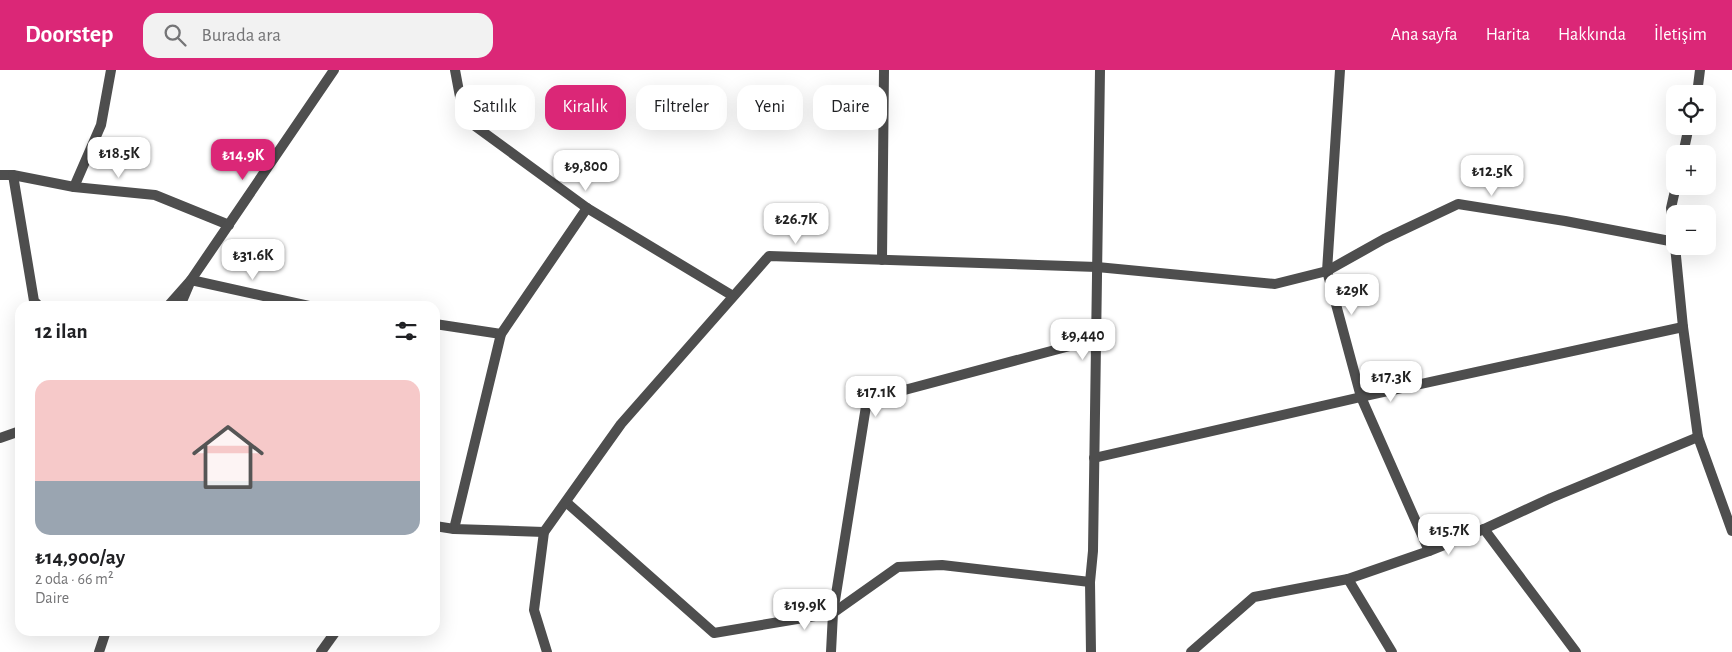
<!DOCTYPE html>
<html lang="tr">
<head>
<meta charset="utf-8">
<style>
	body { margin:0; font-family:"Alegreya Sans",sans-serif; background:#f2f2f2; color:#202124; height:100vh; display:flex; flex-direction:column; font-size:19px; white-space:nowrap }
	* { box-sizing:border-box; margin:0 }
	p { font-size:16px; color:#757577 }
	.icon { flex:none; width:28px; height:28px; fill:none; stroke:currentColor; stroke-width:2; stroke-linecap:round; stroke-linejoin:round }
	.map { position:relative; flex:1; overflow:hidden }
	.details { position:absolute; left:15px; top:231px; width:425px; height:335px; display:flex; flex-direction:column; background:#fff; border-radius:15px; box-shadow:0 5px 20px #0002 }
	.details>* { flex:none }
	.hud { position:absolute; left:455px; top:15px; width:475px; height:45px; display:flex; gap:10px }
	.buttons { position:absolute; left:1666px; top:15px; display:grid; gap:10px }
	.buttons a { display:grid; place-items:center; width:50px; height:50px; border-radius:10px; background:#fff; box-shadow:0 5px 20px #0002; font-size:25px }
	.price { position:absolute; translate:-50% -42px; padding:0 11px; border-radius:10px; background:#fff; color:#222; font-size:16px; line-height:32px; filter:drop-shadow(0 1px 2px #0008) }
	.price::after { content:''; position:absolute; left:50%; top:30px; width:15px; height:11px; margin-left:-8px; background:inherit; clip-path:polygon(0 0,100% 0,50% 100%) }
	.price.on { background:#db2777; color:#fff }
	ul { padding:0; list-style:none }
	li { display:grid; align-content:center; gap:10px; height:265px; padding:0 20px }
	li span { display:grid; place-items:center; height:155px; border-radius:15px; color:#555 }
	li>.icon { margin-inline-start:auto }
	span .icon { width:90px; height:90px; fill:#fffc; stroke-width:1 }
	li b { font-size:21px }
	h2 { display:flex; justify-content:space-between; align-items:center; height:60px; padding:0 20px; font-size:21px }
	.tag { padding:0 18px; border-radius:15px; background:#fff; box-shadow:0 5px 20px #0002; font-size:18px; line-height:45px }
	.tag.on { background:#db2777; color:#fff }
	header { display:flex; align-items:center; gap:30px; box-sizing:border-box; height:70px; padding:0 25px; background:#db2777; color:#fff }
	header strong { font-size:24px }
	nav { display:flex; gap:28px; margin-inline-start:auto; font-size:18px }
	.search { width:350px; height:45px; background:#f2f2f2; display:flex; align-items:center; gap:12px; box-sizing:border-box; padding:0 18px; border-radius:15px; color:#757577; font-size:19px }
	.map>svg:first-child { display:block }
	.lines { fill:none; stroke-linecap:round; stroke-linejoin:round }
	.street { stroke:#4e4e4e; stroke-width:10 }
</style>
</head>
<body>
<header>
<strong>Doorstep</strong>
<div class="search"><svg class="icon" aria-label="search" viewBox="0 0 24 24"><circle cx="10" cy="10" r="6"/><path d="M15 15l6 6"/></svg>Burada ara</div>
<nav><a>Ana sayfa</a><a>Harita</a><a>Hakkında</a><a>İletişim</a></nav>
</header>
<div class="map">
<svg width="1732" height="582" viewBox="0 0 1732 582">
	<rect width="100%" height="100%" fill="#fff"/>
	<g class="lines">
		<!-- street -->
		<g class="street">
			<path d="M455 0 464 48 587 138 733 226"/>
			<path d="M1340 0 1327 201 1361 327 1429 481"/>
			<path d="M1697 24 1700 0"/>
			<path d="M1683 84 1689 56"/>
			<path d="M0 105H13L74 117 155 125 229 155"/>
			<path d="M13 105 34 231 39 236"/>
			<path d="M74 117 101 55 111 0"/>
			<path d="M1675 174 1671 138 1676 116"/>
			<path d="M1675 176 1683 257 1698 367 1732 461"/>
			<path d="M882 190 884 0"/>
			<path d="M168 236 191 210 309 236"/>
			<path d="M180 236 191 210 334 0"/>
			<path d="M435 254 501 264"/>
			<path d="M0 368 20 361"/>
			<path d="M1094 388 1361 327 1683 257"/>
			<path d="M566 432 714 563 833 543 898 497 942 495 1090 512"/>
			<path d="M435 456 454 459 544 462"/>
			<path d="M454 459 501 264 587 138"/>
			<path d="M1484 459 1576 582"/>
			<path d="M1348 509 1392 582"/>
			<path d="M99 582 106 561"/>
			<path d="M321 582 336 561"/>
			<path d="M547 582 534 540 544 462 621 354 769 186 1097 197 1275 214 1327 201 1384 169 1458 134 1565 151 1675 172"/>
			<path d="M831 582 833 543 867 330 1096 269"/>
			<path d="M1091 582 1090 512 1093 481 1100 0"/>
			<path d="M1191 582 1254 527 1348 509 1429 481 1484 459 1551 428 1698 367"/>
		</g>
	</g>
</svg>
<div class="buttons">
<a><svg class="icon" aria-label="locate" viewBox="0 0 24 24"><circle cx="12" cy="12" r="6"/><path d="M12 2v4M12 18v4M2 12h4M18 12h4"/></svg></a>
<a>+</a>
<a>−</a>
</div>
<b class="price" style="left:119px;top:109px">₺18.5K</b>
<b class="price on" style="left:243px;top:111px">₺14.9K</b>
<b class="price" style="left:586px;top:122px">₺9,800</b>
<b class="price" style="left:1492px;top:127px">₺12.5K</b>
<b class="price" style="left:796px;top:175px">₺26.7K</b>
<b class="price" style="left:253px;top:211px">₺31.6K</b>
<b class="price" style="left:1352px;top:246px">₺29K</b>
<b class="price" style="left:1083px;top:291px">₺9,440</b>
<b class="price" style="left:1391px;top:333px">₺17.3K</b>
<b class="price" style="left:876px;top:348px">₺17.1K</b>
<b class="price" style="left:1449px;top:486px">₺15.7K</b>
<b class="price" style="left:805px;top:561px">₺19.9K</b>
<div class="hud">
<a class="tag">Satılık</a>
<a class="tag on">Kiralık</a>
<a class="tag">Filtreler</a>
<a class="tag">Yeni</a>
<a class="tag">Daire</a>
</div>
<section class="details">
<h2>12 ilan<svg class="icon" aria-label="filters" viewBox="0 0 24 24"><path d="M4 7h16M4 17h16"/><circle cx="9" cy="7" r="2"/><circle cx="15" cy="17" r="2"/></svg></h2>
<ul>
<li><span style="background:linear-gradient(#f6c9c9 65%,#9aa5b1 0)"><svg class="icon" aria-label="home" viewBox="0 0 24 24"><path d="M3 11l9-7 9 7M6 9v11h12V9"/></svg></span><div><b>₺14,900/ay</b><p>2 oda · 66 m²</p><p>Daire</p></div></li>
</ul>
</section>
</div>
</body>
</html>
